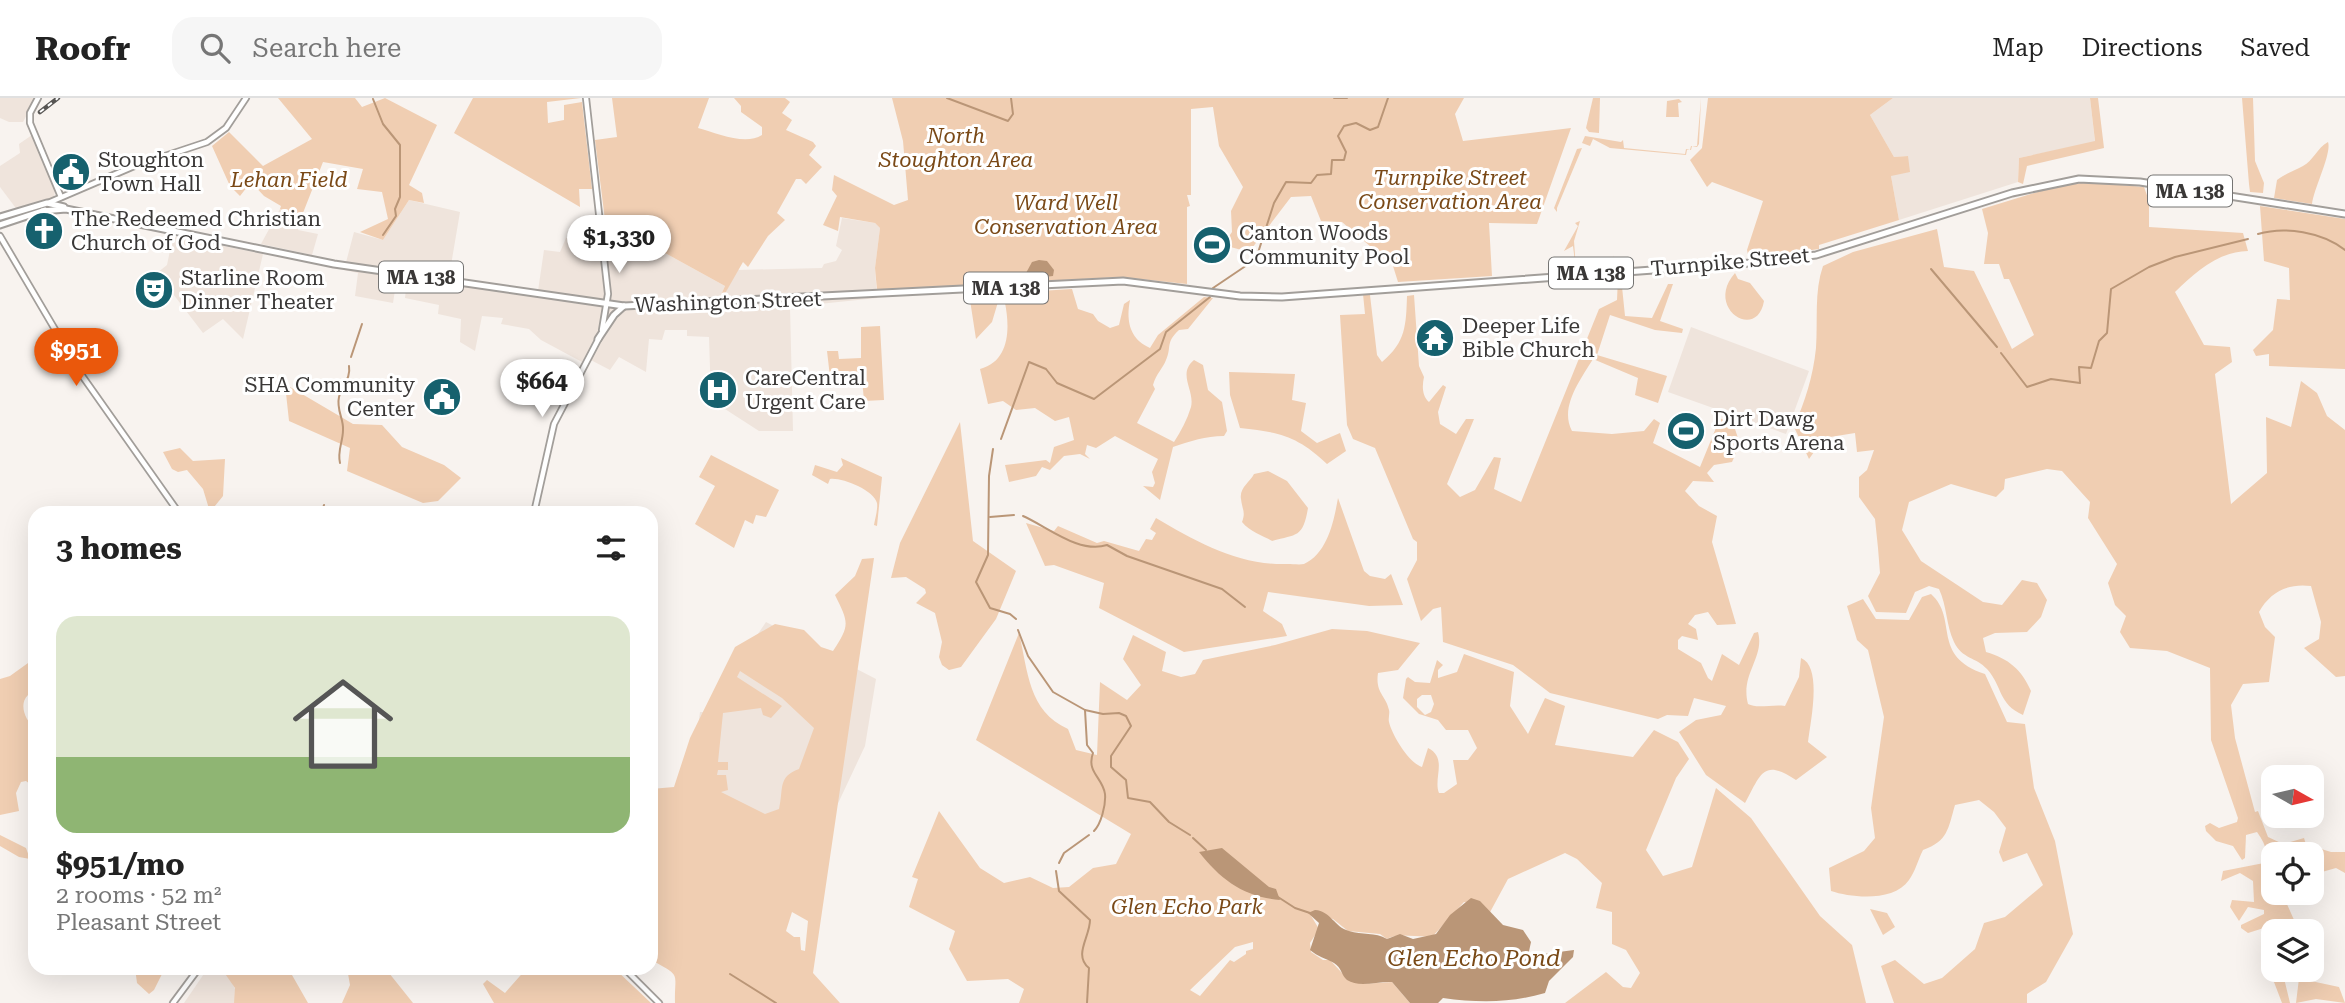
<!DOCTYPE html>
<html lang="en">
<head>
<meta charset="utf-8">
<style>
	body { margin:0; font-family:"Roboto Serif",serif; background:#f6f6f6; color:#222; height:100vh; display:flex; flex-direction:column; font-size:26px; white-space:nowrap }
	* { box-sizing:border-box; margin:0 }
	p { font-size:23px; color:#767676 }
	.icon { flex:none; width:38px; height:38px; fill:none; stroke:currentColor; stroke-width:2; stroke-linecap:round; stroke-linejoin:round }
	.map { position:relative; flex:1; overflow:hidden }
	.details { position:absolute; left:28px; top:408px; width:630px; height:469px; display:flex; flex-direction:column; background:#fff; border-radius:21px; box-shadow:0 7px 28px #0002 }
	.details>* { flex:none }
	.needle { width:46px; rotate:98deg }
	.controls { position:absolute; left:2261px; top:667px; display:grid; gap:14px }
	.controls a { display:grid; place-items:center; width:63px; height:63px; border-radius:14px; background:#fff; box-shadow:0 7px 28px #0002; font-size:35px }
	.price { position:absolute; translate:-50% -60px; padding:0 16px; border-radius:24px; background:#fff; color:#222; font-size:23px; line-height:46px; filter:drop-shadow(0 2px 4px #0008) }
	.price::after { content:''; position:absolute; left:50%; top:42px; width:21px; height:16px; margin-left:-10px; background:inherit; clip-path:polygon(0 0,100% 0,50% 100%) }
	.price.selected { background:#ea580c; color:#fff }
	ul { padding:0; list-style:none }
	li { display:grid; align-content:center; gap:14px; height:371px; padding:0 28px }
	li+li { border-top:2px solid #e0e0e0 }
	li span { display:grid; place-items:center; height:217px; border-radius:21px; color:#555 }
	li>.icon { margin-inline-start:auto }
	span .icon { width:126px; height:126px; fill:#fffc; stroke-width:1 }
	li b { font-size:30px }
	h2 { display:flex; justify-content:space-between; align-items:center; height:84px; padding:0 28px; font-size:30px }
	header { display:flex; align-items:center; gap:42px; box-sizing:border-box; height:98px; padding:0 35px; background:#fff; border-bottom:2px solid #e0e0e0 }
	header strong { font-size:33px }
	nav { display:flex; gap:38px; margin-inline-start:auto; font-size:24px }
	.search { width:490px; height:63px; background:#f6f6f6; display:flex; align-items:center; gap:18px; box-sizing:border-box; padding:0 24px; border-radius:21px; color:#767676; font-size:26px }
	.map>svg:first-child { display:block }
	.built { fill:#efe4dc }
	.green { fill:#f0ceb2; fill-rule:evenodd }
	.water { fill:#ba9677 }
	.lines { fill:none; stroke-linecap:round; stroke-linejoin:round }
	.stream { stroke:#ba9677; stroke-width:2 }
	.secondary-casing { stroke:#a29e9a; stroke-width:8 }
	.primary-casing { stroke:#a29e9a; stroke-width:9 }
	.secondary { stroke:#fff; stroke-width:4.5 }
	.primary { stroke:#fff; stroke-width:5 }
	.rail-casing { stroke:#575553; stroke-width:4.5 }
	.rail { stroke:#fff; stroke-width:2; stroke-dasharray:5; stroke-linecap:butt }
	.labels { text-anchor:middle; stroke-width:6; stroke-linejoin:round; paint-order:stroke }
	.shield { fill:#fff; stroke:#757473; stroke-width:2 }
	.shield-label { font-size:19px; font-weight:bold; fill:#3a3837 }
	.park-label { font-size:21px; font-style:italic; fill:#7a4917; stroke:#fff }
	.poi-label { font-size:21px; fill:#3a3837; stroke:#fff; text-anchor:start }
	.street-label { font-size:21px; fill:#3a3837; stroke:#fff }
	.water-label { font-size:23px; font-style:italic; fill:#794916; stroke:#fff }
</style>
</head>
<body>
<header>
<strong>Roofr</strong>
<div class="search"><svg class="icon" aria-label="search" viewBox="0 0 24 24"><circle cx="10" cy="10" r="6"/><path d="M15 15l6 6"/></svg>Search here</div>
<nav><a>Map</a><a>Directions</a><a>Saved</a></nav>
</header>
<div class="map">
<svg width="2345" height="905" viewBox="0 0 2345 905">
	<rect width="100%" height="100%" fill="#f8f3ef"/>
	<!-- built -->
	<g class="built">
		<path d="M0 0H36L23 24H9L0 20Z"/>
		<path d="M1893 0H2090L2095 44 2019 60 2018 84 1899 122 1891 78 1908 58 1894 59 1870 17Z"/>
		<path d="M32 37 55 93 54 100 18 113 0 89V68L20 55 19 46Z"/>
		<path d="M409 102 460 114 449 179 538 193 544 152 560 154 566 140H576L580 158 610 157 605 122 725 188 720 199H723L737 172 822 170 824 166 836 163 842 152 836 148 842 120 875 125 880 130 875 170 877 200 790 209 793 333H759L711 302 709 239 687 238V232H665L662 242 649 241 646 274 619 259 610 272 585 259 582 264 541 242 529 231 501 226 503 220 482 218 475 253 460 244 461 221 438 216 439 207 405 200 407 181 397 179 393 205 355 198 358 175 344 172 354 134 383 142Z"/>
		<path d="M280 111 301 120 298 132 318 136 312 157 261 146Z"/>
		<path d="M173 138 263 156 243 241 223 221 203 235 157 175 167 167Z"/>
		<path d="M1691 229 1809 273 1786 336 1668 294Z"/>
		<path d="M766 524 876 581 865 648 777 835 684 732 700 614H705Z"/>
		<path d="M208 870H221L230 879 237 896 234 905H184Z"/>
	</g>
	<!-- green -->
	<g class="green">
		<path d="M278 0H355L362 9 385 0 437 27 409 87 422 95 424 105 409 102 383 142 360 134 388 121 382 94 357 91 363 71 323 64 301 120 280 111 281 108 264 98 251 84 240 98 230 88 212 48 229 34 263 68 312 41Z"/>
		<path d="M473 0H581L547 4 548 25 564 22V7L582 4 592 91H579L580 109 454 35Z"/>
		<path d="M612 0H709L698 30C717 35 745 48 762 37V29L741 14V8L734 0H785L790 4 782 15 792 22 786 32 813 44 816 48 809 57 822 69 806 86 801 81H796L777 115 785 122 768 138 748 169 743 164 723 199H720L725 188 605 122 595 42 617 39Z"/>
		<path d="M892 0H1464L1455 16 1463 43 1571 30 1537 126 1489 125 1492 178 1398 184 1393 168 1342 124 1321 123 1311 98 1291 99 1249 154 1223 147 1232 134 1231 113 1243 89 1219 48 1213 9 1191 11V97H1187L1190 108 1187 109V186L1121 179 877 192 875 170 880 130 875 125 840 119 838 133 823 127 837 98 832 92 834 77 894 107 908 102 903 43Z"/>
		<path d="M1593 0H1600L1599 35 1589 34 1586 30Z"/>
		<path d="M1701 0 1699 46 1697 49 1692 48 1691 52H1687L1686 57 1610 50 1593 41 1590 48 1582 45 1585 38 1621 44 1623 42 1624 50 1685 56 1686 51 1690 52 1691 48H1697Z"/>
		<path d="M1708 0H1893L1870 17 1894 59 1908 58 1910 74 1891 78 1899 122 1819 147V151L1749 161 1747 152 1763 103 1712 84 1707 89 1690 62 1702 50Z"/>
		<path d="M2090 0H2098L2104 50 2027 68 2023 86 2018 84 2019 60 2095 43Z"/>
		<path d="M2242 0H2253L2255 63 2264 85 2263 95 2250 94 2249 86Z"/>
		<path d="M1679 1 1682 4 1678 5 1679 19H1666L1667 3Z"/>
		<path d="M2328 44C2332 55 2314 90 2312 106L2274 100 2277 82C2286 75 2294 73 2303 68 2313 63 2317 50 2328 44Z"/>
		<path d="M1582 50 1557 110V114L1554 110 1577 51Z"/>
		<path d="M2088 84 2144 89 2149 103V129L2243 135 2248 153C2217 154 2196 174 2175 194L2204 247 2230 249 2232 264 2215 276 2231 406 2267 375 2266 319 2291 329 2301 283 2317 295 2327 318 2345 332V578L2336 579 2304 550 2319 541 2321 524 2311 488C2288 485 2270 494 2259 514L2265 529 2275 539 2269 584 2243 586 2231 607 2235 640 2255 714 2258 713 2268 739 2283 746 2304 740 2309 756H2273V794L2285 795 2289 799 2286 804 2299 833H2273V872H2282L2290 905H2282L2264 858 2270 840 2267 829 2248 835 2241 830V827L2264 816V812L2248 809 2239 823 2230 809 2232 802 2254 804 2253 783 2240 775 2221 783 2223 773 2264 765C2269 753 2264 744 2257 734L2246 737 2245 760 2242 762 2233 748 2216 743 2206 733 2205 728 2210 725 2219 730 2237 724 2238 720 2211 642 2210 570 2167 553 2130 550 2120 534 2126 518 2115 507 2108 485 2117 466 2088 420 2090 404 2062 373 2047 371 2005 381 2004 391 1996 399 1951 386 1909 404 1902 432 1921 463 1983 504 2002 507 2022 482 2037 485 2047 502 2041 519 2027 534 1995 535 1983 540 1986 554C2009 561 2021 571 2031 593L2023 617C1998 606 2003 589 1987 571 1976 559 1962 561 1954 544 1946 527 1947 508 1939 491L1929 488 1915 494 1906 515 1876 514 1868 498 1880 475 1878 450 1875 421 1859 399V379L1867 372 1874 352 1857 354 1855 335 1824 340 1809 361 1794 329C1805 303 1813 279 1816 250 1818 222 1814 194 1823 168L1853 154 1937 131 1944 169 1974 173 2012 251 2034 237 2009 181H2004L1999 166H1984L1988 135 1982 111 2057 88Z"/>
		<path d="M2260 108 2345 121V271L2269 268V256L2256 258 2253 252 2273 232 2277 201 2290 202 2289 170 2264 163Z"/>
		<path d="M1580 123 1574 143 1576 171 1594 170 1595 166 1597 170 1613 168 1614 157V170L1576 172 1573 148 1564 153 1578 128 1575 125Z"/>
		<path d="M1735 175 1738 181 1750 185 1764 203C1757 244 1704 210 1735 175Z"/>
		<path d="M1618 179H1621L1625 218 1652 220 1668 186H1673L1660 223 1683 231 1682 235 1655 232 1610 217 1597 257 1667 278 1658 305 1635 297 1638 280 1593 261C1581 281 1559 309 1572 333L1612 336 1644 333 1654 321 1660 325 1653 345 1700 369 1720 320 1734 328 1740 346 1732 364 1714 367 1707 375 1714 384 1693 383 1685 393 1699 408 1717 418 1712 444 1736 526 1717 527 1708 514 1695 517 1688 526 1696 531 1698 542 1682 538 1678 542V551L1701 565 1708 580 1712 583 1722 556 1739 567 1754 535 1758 534C1765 560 1740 576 1748 606 1757 611 1773 606 1785 608L1799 579 1801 560C1823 569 1810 625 1808 644L1827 659 1796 682C1763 660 1761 676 1745 705L1706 677 1679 634 1696 622 1721 617 1726 608 1694 600 1688 618 1667 617 1658 621 1550 595 1513 567 1443 544 1441 509 1433 511 1421 523 1407 481 1417 462V444L1413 441 1375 350 1353 341 1347 327 1340 217 1365 216 1363 196 1370 197 1377 257 1382 264C1406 244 1406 227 1407 198L1414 197 1419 268 1424 279C1422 288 1422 298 1429 304L1443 287 1446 289 1438 314 1440 326 1456 336 1466 321H1474L1447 386 1460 399 1475 392 1494 359 1501 360 1494 391 1521 404 1599 211 1617 202Z"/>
		<path d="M1072 191 1078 211 1093 216 1098 223 1110 230 1119 227 1124 206 1130 202C1126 222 1129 241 1150 250L1158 237 1204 199 1213 200 1188 231 1179 232C1165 245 1172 249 1166 262 1163 270 1156 276 1153 287L1155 291 1137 325 1174 344C1181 333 1187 322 1191 309 1195 292 1177 276 1194 262L1203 267 1208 292 1222 304 1227 333 1224 338C1205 338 1191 343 1173 349L1160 402 1143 388 1153 389 1155 385 1152 374 1158 361 1115 338 1096 350 1087 347 1085 356 1090 361 1080 356 1064 358 1050 372 1042 369 1036 378 1009 384 1005 367 1046 362 1050 365 1054 349 1074 342 1069 319 1055 323 1035 310 1016 312 1003 303 988 306 980 271C1010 263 1010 230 1005 205L998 204 992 224 976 241 970 202 976 197Z"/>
		<path d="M880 228 884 302 864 303 862 280 830 279 827 253H838L839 261 861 260V229Z"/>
		<path d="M1229 274 1295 276 1292 302 1306 305 1301 333 1317 345 1340 335 1346 353 1327 366C1298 338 1279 334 1240 330L1230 297Z"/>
		<path d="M285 286 353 326 382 327 402 349 444 367 461 380 438 403 423 405 347 373 350 350 289 323Z"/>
		<path d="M960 324 973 443 1016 473 996 521 961 569 949 572 942 567 939 559 942 544 935 515 916 505 926 495 925 491 906 479 891 480 900 445Z"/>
		<path d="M180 350 193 363 225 361 223 398 210 414 203 391 187 372 178 374 172 371 163 354Z"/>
		<path d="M711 357 779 392 766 419 756 417 753 426 745 422 734 450 695 426 715 388 699 379Z"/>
		<path d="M841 360 882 379 877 428 874 427C875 421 878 411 877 405 874 392 841 379 830 381L828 386 812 377 815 367 837 374 843 367Z"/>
		<path d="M1268 373 1287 383 1308 410C1303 440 1297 436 1272 443 1262 437 1250 434 1242 424 1246 414 1242 411 1241 401 1239 390 1250 384 1254 376Z"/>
		<path d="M1338 400 1364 473 1370 478 1385 481 1391 476 1403 507 1369 508 1268 494 1263 513 1282 526 1287 538 1184 554 1099 510 1104 485 1054 467 1045 468 1026 425 1054 433 1058 428 1097 445 1104 443 1139 453 1146 441 1152 442 1156 435 1150 431 1156 420C1197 444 1239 468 1288 466 1292 466 1300 467 1304 466 1328 455 1334 422 1338 400Z"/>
		<path d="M874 460 813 875 840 905H675C674 874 683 879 651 862V691L674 689 690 640 735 549 775 526 804 532 821 549 833 553C850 527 849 525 835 497L855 478 862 461ZM740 573 782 600 814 630 799 671C777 679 784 691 779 711L765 716 721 694 728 692 726 677H717L718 672H728V664H718L723 615 761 610 763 617 771 620 782 608 737 579ZM792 814 808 823 805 853 801 852 800 839H794L786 833Z"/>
		<path d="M1931 496C1959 521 1930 558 1985 576L2007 624 2025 626 2034 690 2055 743 2073 836 2046 884 2027 896V905H1894L1881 868 1895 862 1924 886 1942 880 1975 851 1984 825 2005 819 2043 787 2027 755 2003 764 1999 754 2006 730 1994 714 1979 702 1955 707C1948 731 1948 743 1923 752 1918 762 1915 774 1909 782 1894 804 1852 800 1831 793L1829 770 1864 753 1875 740 1871 710 1884 619 1868 552 1857 542 1847 508 1863 501 1876 521 1909 522 1922 499Z"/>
		<path d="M1332 531 1367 533 1420 545 1398 572 1378 575C1375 595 1386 597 1389 612 1390 616 1388 620 1389 624 1392 637 1409 665 1422 669L1428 650C1448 660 1433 680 1439 695H1444L1457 686 1453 662H1468L1477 650 1468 632H1446L1438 622 1419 616 1403 600 1406 581 1408 579 1415 584 1430 585 1437 562 1443 567 1438 572V580L1457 574 1464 556 1514 574 1510 608 1528 636 1545 600 1565 608 1555 647 1633 659 1654 632 1678 644 1689 661 1676 680 1646 752 1663 778 1692 769 1716 690 1751 720 1820 818 1852 847 1866 905H1565L1606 874 1623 889 1631 890 1640 875 1626 852 1612 846V814L1596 810 1602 785 1577 761 1565 755 1508 781 1489 816 1483 809 1464 804 1433 838C1418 840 1398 834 1387 841L1380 836 1348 833 1333 821 1310 816 1319 831 1310 845 1311 854 1323 862H1330L1342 875 1362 886 1392 884 1410 905H1019L1024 891 1008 881 967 883 949 851 955 833 909 809 918 781 912 779 939 713 980 770 1004 785 1030 779 1053 790 1069 789 1093 770 1116 766 1131 736 976 642 1019 535C1028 573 1028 613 1068 631L1076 652 1097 657 1100 584 1127 602 1141 587 1123 561 1133 537 1166 554 1162 573 1181 579 1195 576 1203 562 1275 547ZM1422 597H1431L1434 606 1431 614 1425 617 1417 609V601ZM1253 844V851L1246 853V856L1234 864 1230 862 1200 898 1190 892 1235 849Z"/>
		<path d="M35 560V595L28 597C18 607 26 623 35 631V690L26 683 21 684 16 695 19 713 0 717V581L10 578Z"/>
		<path d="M0 737 26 750 30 761 19 759 0 748Z"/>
		<path d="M2315 749 2331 754H2345V775L2336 770 2322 774Z"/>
		<path d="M1870 811 1887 815 1895 829 1883 837Z"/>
		<path d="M135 870H165L154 892 149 896 137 885Z"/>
		<path d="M221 870H288L308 905H234L235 890Z"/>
		<path d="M347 870H385L413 905H342L350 887Z"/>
		<path d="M527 870H614L651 905H494L483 886 487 882 505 895Z"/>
		<path d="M2300 872H2307L2311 883 2339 889 2345 905 2316 901 2296 905Z"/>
	</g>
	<!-- water -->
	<g class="water">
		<path d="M1039 162 1047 163 1054 172 1053 178 1027 181 1026 175 1032 164Z"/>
		<path d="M1222 750 1269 789 1276 791 1280 802C1244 799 1221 782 1199 754Z"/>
		<path d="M1471 800 1480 803 1503 827 1523 832 1531 844 1528 858 1574 852 1573 859 1549 883 1545 895C1511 905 1479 905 1443 900L1438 905H1410L1392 884C1378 883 1359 890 1347 882 1341 877 1342 870 1334 865 1325 860 1318 859 1310 852L1319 825 1308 815 1315 812C1331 813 1334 829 1349 833 1362 837 1375 834 1387 841L1400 836 1413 841 1436 836 1450 817Z"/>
	</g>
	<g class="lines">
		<!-- stream -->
		<g class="stream">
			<path d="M947 0 1008 23 1013 16 1011 0"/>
			<path d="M1334 0H1347"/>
			<path d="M373 1 383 26 400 47V99L395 111 396 118 383 137"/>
			<path d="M2258 136C2285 128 2322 134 2345 152"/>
			<path d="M1931 171 1997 249"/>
			<path d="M1213 190 1256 161 1274 105 1286 84 1311 85 1317 77 1331 76 1332 62H1344L1346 54 1338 38 1344 28 1356 25 1370 32 1378 29 1388 0"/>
			<path d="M2001 255 2027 289 2051 281 2080 285 2079 269 2091 270 2099 243 2107 235 2111 191 2149 169 2175 159 2248 141"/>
			<path d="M351 259 362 226"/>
			<path d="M1001 341 1029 264 1046 271 1057 285 1094 301 1160 251 1166 234 1210 199"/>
			<path d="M993 351 989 378 988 457 976 484 990 510 1010 516 1016 521"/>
			<path d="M340 365C337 353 343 344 343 332 344 321 336 312 339 299 342 287 351 281 349 268"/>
			<path d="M321 415 324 407"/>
			<path d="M1023 418C1048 429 1079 456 1107 447L1127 458 1222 491 1245 509"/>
			<path d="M990 419 1014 417"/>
			<path d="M1018 532 1028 558 1053 594 1085 612 1103 616 1119 615 1126 618 1131 628 1111 658V669L1126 682 1128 700 1150 704 1169 724 1190 737"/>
			<path d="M1085 612 1087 647 1093 655C1086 674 1103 680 1105 696 1106 707 1101 726 1094 733"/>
			<path d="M1193 740 1206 752"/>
			<path d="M1059 765 1064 755 1089 737"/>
			<path d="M1056 773 1059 793 1090 822C1090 839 1073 857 1089 870L1087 905"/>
			<path d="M1278 799 1295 810 1310 815"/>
			<path d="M730 876 776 905"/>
		</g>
		<!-- secondary casing -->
		<g class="secondary-casing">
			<g id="secondary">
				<path d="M38 0 30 15V25L61 99"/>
				<path d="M586 0 608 196 602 232"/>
				<path d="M48 105 132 69 207 44 226 30 246 0"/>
				<path d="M0 138 83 279 179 415"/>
				<path d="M534 415 554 326 599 240"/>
				<path d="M624 870 659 905"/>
				<path d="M173 905 199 870"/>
			</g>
		</g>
		<!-- primary casing -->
		<g class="primary-casing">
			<g id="primary">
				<path d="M42 113 66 111 334 166 624 208 1123 183 1240 198 1282 199 1749 165 1816 157 2012 95 2079 81 2140 84 2345 116"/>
				<path d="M0 119 47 105 64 109"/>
				<path d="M0 127 45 112"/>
				<path d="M598 241 614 217 624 208"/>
			</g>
		</g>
		<!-- secondary -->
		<use href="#secondary" class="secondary"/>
		<!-- primary -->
		<use href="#primary" class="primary"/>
		<!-- rail casing -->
		<g class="rail-casing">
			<path id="rail" d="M40 14 58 0"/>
		</g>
		<!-- rail -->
		<use href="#rail" class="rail"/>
	</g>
	<!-- icons -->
	<defs>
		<g id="civic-disc" transform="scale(2.0125)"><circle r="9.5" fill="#16616e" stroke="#fff"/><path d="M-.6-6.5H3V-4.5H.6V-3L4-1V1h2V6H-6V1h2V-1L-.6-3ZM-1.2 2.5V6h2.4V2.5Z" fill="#fff"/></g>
		<g id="church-disc" transform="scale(2.0125)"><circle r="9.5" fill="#16616e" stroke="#fff"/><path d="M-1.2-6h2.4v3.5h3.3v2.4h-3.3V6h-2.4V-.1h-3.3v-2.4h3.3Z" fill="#fff"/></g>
		<g id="stadium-disc" transform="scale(2.0125)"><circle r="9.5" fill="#16616e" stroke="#fff"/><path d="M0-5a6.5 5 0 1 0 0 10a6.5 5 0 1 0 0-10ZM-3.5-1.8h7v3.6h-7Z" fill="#fff"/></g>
		<g id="theatre-disc" transform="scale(2.0125)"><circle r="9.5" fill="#16616e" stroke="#fff"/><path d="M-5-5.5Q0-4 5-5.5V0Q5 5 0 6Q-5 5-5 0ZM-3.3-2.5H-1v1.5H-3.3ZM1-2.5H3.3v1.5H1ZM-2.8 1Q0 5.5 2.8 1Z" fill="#fff"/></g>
		<g id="temple-disc" transform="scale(2.0125)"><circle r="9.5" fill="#16616e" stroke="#fff"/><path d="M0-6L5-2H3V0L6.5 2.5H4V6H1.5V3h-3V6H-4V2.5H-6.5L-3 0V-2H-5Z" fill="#fff"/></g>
		<g id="hospital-disc" transform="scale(2.0125)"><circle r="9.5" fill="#16616e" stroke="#fff"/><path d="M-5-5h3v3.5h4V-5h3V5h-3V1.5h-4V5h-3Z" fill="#fff"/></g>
	</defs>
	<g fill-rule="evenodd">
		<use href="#civic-disc" x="71" y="74"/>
		<use href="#church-disc" x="44" y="133"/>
		<use href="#stadium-disc" x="1212" y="147"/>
		<use href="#theatre-disc" x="154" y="192"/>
		<use href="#temple-disc" x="1435" y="240"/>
		<use href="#hospital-disc" x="718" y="292"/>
		<use href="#civic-disc" x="442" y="299"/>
		<use href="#stadium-disc" x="1686" y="333"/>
	</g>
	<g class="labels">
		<!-- shield labels -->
		<g class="shield">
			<rect x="2148" y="77.5" width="84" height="31" rx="5"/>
			<rect x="1549" y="159.5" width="84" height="31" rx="5"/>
			<rect x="379" y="163.5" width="84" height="31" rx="5"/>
			<rect x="964" y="174.5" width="84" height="31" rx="5"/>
		</g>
		<g class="shield-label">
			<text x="2190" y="100">MA 138</text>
			<text x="1591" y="182">MA 138</text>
			<text x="421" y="186">MA 138</text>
			<text x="1006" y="197">MA 138</text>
		</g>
		<!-- park labels -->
		<g class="park-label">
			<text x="956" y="45">North<tspan x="956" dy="24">Stoughton Area</tspan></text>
			<text x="1450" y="87">Turnpike Street<tspan x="1450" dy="24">Conservation Area</tspan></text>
			<text x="289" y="89">Lehan Field</text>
			<text x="1066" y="112">Ward Well<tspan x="1066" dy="24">Conservation Area</tspan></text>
			<text x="1187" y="816">Glen Echo Park</text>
		</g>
		<!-- poi labels -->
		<g class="poi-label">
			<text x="98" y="69">Stoughton<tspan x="98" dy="24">Town Hall</tspan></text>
			<text x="71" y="128">The Redeemed Christian<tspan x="71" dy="24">Church of God</tspan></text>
			<text x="1239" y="142">Canton Woods<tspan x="1239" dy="24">Community Pool</tspan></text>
			<text x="181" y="187">Starline Room<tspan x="181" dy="24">Dinner Theater</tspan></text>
			<text x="1462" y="235">Deeper Life<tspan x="1462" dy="24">Bible Church</tspan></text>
			<text x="745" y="287">CareCentral<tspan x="745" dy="24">Urgent Care</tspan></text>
			<text x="415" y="294" text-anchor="end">SHA Community<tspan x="415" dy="24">Center</tspan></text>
			<text x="1713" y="328">Dirt Dawg<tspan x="1713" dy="24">Sports Arena</tspan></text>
		</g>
		<!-- street labels -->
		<g class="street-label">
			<text transform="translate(1730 164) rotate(-5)" y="7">Turnpike Street</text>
			<text transform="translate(728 204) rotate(-2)" y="7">Washington Street</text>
		</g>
		<!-- water labels -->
		<g class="water-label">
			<text x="1474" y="868">Glen Echo Pond</text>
		</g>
	</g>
</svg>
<div class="controls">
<a><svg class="needle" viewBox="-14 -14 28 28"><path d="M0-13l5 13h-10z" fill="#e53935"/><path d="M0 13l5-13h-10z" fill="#767676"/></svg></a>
<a><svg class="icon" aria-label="locate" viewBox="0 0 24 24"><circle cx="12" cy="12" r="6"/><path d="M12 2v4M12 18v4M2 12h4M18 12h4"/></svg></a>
<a><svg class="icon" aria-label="layers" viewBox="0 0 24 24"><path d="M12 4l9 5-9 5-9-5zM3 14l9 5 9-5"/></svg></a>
</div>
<b class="price" style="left:619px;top:177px">$1,330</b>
<b class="price selected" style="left:76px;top:290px">$951</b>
<b class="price" style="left:542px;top:321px">$664</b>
<section class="details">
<h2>3 homes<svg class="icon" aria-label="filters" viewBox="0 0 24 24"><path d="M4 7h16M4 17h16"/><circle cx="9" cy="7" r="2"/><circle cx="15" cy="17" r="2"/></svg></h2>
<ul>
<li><span style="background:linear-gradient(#dfe7d0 65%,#8fb573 0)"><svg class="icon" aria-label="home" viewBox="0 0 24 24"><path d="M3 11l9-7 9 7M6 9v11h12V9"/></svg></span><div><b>$951/mo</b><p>2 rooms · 52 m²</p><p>Pleasant Street</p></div></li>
</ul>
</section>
</div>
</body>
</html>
